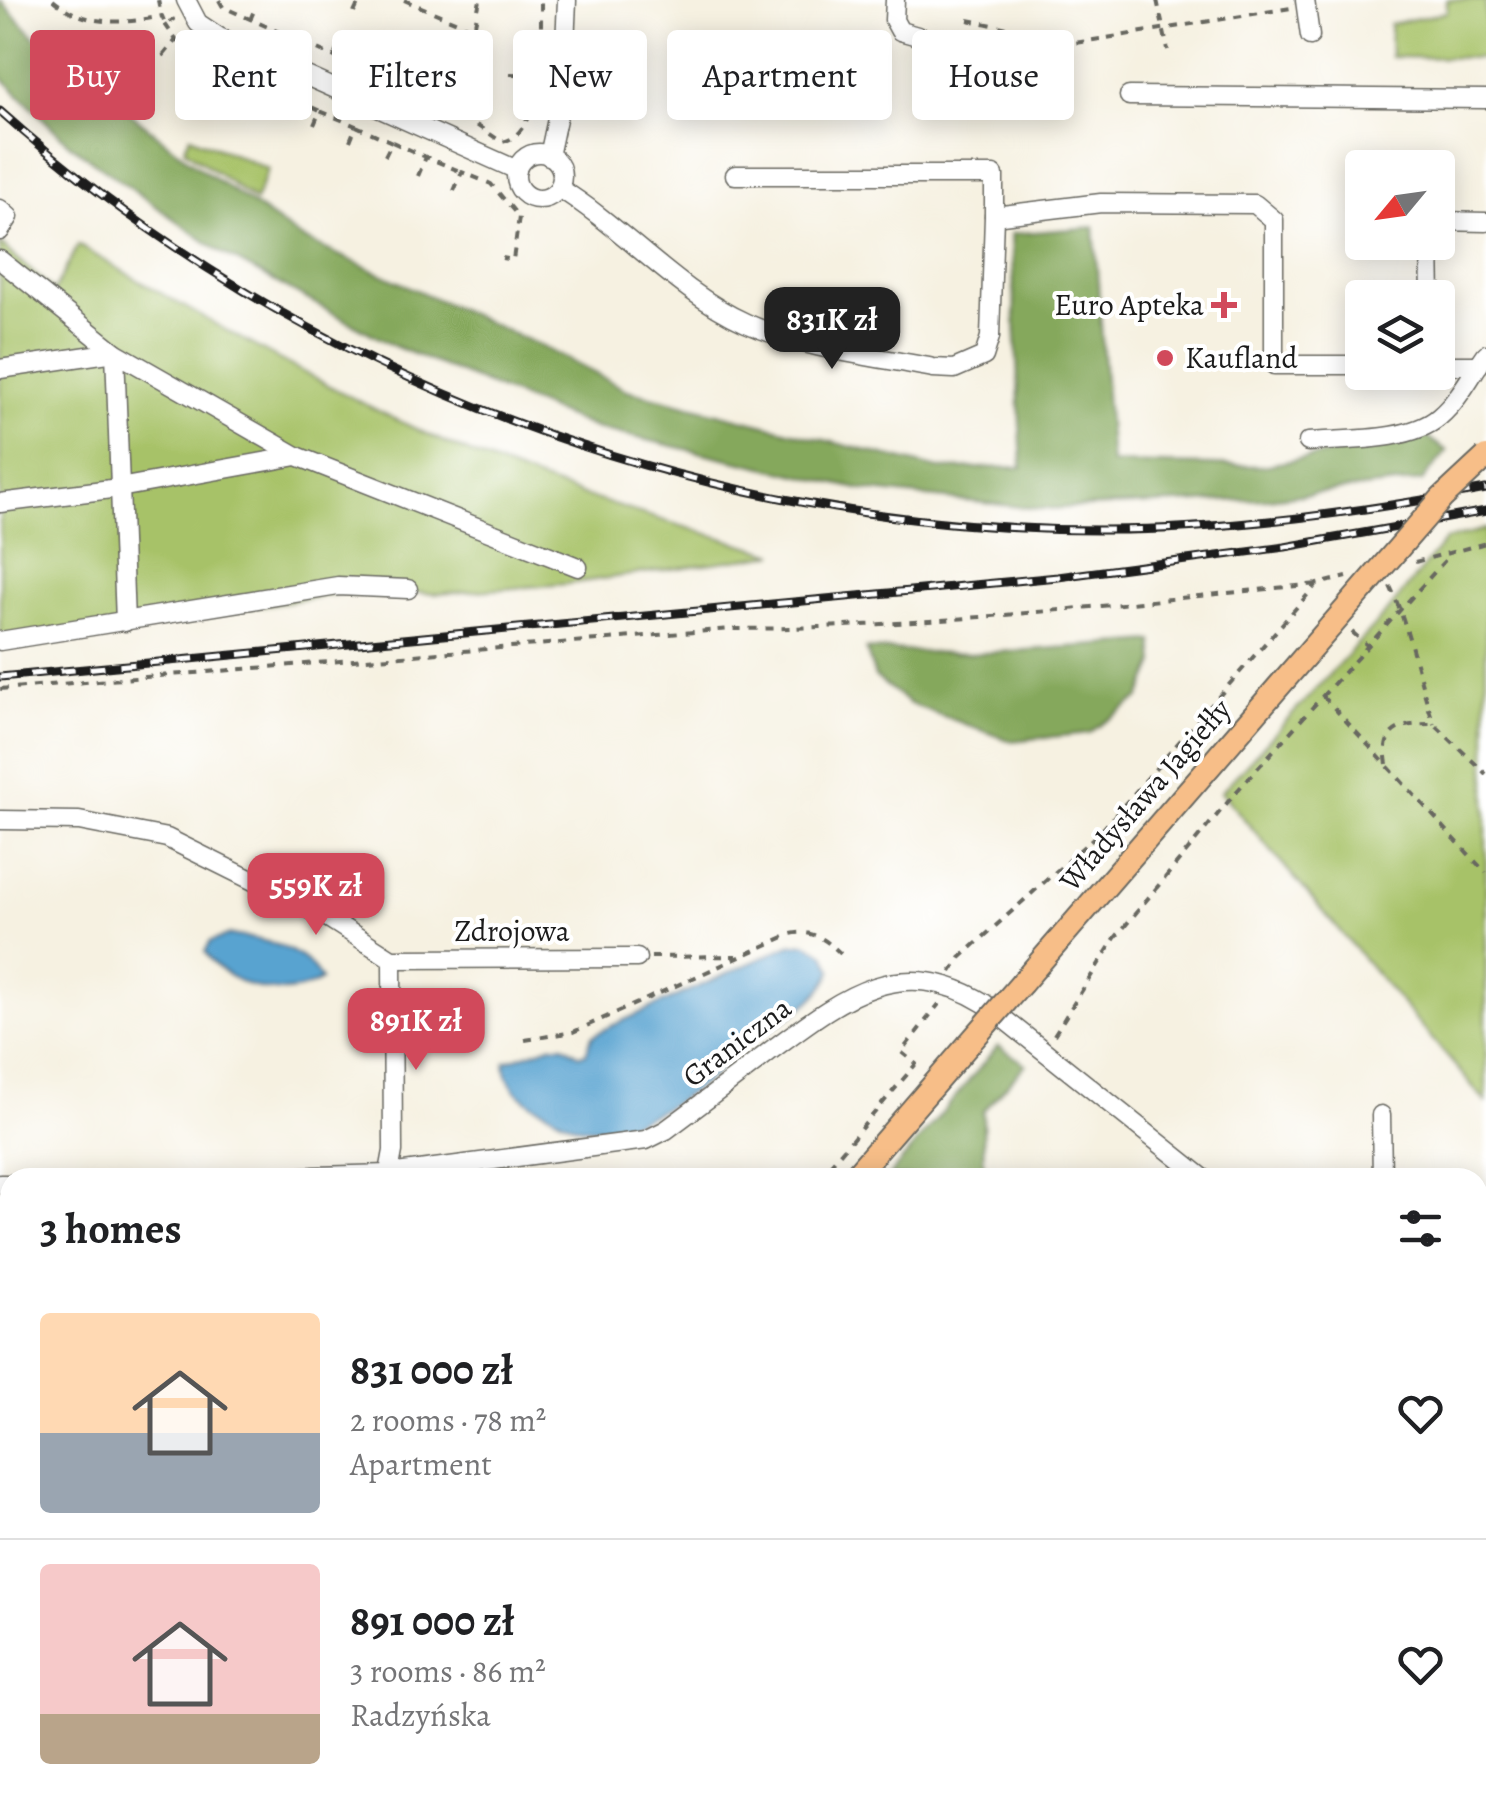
<!DOCTYPE html>
<html lang="en">
<head>
<meta charset="utf-8">
<style>
	body { margin:0; font-family:Alegreya,serif; background:#f2f2f2; color:#202124; height:100vh; display:flex; flex-direction:column; font-size:38px; white-space:nowrap }
	* { box-sizing:border-box; margin:0 }
	p { font-size:32px; color:#757577 }
	.icon { flex:none; width:55px; height:55px; fill:none; stroke:currentColor; stroke-width:2; stroke-linecap:round; stroke-linejoin:round }
	.map { position:relative; flex:1; overflow:hidden }
	.side { position:absolute; left:0px; top:1168px; width:1488px; height:642px; display:flex; flex-direction:column; background:#fff; border-radius:30px 30px 0 0; box-shadow:0 5px 25px #0003 }
	.side>* { flex:none }
	.top-card { position:absolute; left:30px; top:30px; width:1428px; height:90px; display:flex; gap:20px }
	.needle { width:65px; rotate:241deg }
	.controls { position:absolute; left:1345px; top:150px; display:grid; gap:20px }
	.controls a { display:grid; place-items:center; width:110px; height:110px; border-radius:10px; background:#fff; box-shadow:0 5px 25px #0003; font-size:50px }
	.price { position:absolute; translate:-50% -85px; padding:0 22px; border-radius:20px; background:#d1495b; color:#fff; font-size:32px; line-height:65px; filter:drop-shadow(0 2px 5px #0008) }
	.price::after { content:''; position:absolute; left:50%; top:60px; width:30px; height:22px; margin-left:-15px; background:inherit; clip-path:polygon(0 0,100% 0,50% 100%) }
	.price.active { background:#222; color:#fff }
	ul { padding:0; list-style:none }
	li { display:flex; align-items:center; gap:30px; height:250px; padding:0 40px }
	li+li { border-top:2px solid #e0e0e0 }
	li span { display:grid; place-items:center; flex:none; width:280px; height:200px; border-radius:10px; color:#555 }
	li>.icon { margin-inline-start:auto }
	span .icon { width:120px; height:120px; fill:#fffc; stroke-width:1 }
	li b { font-size:42px }
	h2 { display:flex; justify-content:space-between; align-items:center; height:120px; padding:0 40px; font-size:42px }
	.pill { padding:0 35px; border-radius:10px; background:#fff; box-shadow:0 5px 25px #0003; font-size:35px; line-height:90px }
	.pill.active { background:#d1495b; color:#fff }
	.map>svg:first-child { display:block }
	.green { fill:#a7c268; stroke:#626f42; stroke-width:2.5 }
	.forest { fill:#85a85c; stroke:#50623c; stroke-width:2.5 }
	.water { fill:#58a3d0; stroke:#3a6076; stroke-width:2.5 }
	.lines { fill:none; stroke-linecap:round; stroke-linejoin:round }
	.minor-casing { stroke:#686761; stroke-width:21 }
	.major-casing { stroke:#686761; stroke-width:26 }
	.path { stroke:#686761; stroke-width:4; stroke-dasharray:8 8; stroke-linecap:butt }
	.minor { stroke:#fff; stroke-width:18 }
	.major { stroke:#f7be88; stroke-width:22 }
	.rail-casing { stroke:#1c1c1c; stroke-width:9 }
	.rail { stroke:#fff; stroke-width:5; stroke-dasharray:15; stroke-linecap:butt }
	.major-bridge-casing { stroke:#686761; stroke-width:26; stroke-linecap:butt }
	.major-bridge { stroke:#f7be88; stroke-width:22 }
	.poi-dot { fill:#d1495b; stroke:#fff; stroke-width:4 }
	.labels { text-anchor:middle; stroke-width:8; stroke-linejoin:round; paint-order:stroke }
	.poi-label { font-size:30px; fill:#1c1c1c; stroke:#fff; text-anchor:end }
	.street-label { font-size:30px; fill:#1c1c1c; stroke:#fff }
</style>
</head>
<body>
<div class="map">
<svg width="1486" height="1808" viewBox="0 0 1486 1808">
	<rect width="100%" height="100%" fill="#fff"/>
	<filter id="ink" filterUnits="userSpaceOnUse"><feTurbulence type="fractalNoise" baseFrequency=".01" numOctaves="2"/><feDisplacementMap in="SourceGraphic" scale="20" xChannelSelector="R" yChannelSelector="G"/><feConvolveMatrix kernelMatrix="1 2 1 2 8 2 1 2 1" color-interpolation-filters="sRGB"/></filter>
	<filter id="wash" filterUnits="userSpaceOnUse"><feTurbulence type="fractalNoise" baseFrequency=".0048" numOctaves="4" result="noise"/><feDisplacementMap in="SourceGraphic" scale="40" xChannelSelector="R" yChannelSelector="G"/><feGaussianBlur stdDeviation="2.25" result="paint"/><feColorMatrix in="noise" values="0 0 0 0 0 0 0 0 0 0 0 0 0 0 0 0 0 1.4 0 .05"/><feComposite in="paint" operator="in"/></filter>
	<g filter="url(#wash)">
		<rect width="100%" height="100%" fill="#f6f1e1"/>
		<!-- green -->
		<g class="green">
			<path d="M1447 0H1486V58L1391 57 1390 24 1447 12Z"/>
			<path d="M190 136 268 169 255 201 184 149Z"/>
			<path d="M0 243 54 291 78 245C189 310 302 375 418 430 532 484 655 518 776 554L567 584 436 594 368 589 0 646Z"/>
			<path d="M1486 529V1102L1221 792 1393 605 1445 540Z"/>
		</g>
		<!-- forest -->
		<g class="forest">
			<path d="M0 0 38 40 194 164 301 238 547 349 627 390 939 469 1022 467 1011 234 1094 227 1111 463 1262 466 1426 436 1447 451 1422 481 1267 499 1040 509 862 490 595 428 394 346 220 252 69 144 0 76Z"/>
			<path d="M1153 641 1155 663 1140 698 1089 733 1011 741 910 704 875 677 866 649 970 654Z"/>
			<path d="M998 1046 1026 1064 983 1111 984 1177H888Z"/>
			<path d="M348 1800H686L693 1808H340Z"/>
			<path d="M1273 1800H1407L1408 1808H1273Z"/>
		</g>
		<!-- water -->
		<g class="water">
			<path d="M230 935C263 939 304 947 321 980 286 1003 228 988 205 952L210 942Z"/>
			<path d="M806 943 825 954 832 970C821 1003 775 1026 747 1044 732 1053 722 1069 708 1080 675 1105 624 1135 581 1127 566 1124 553 1114 540 1108 521 1099 505 1084 505 1062L550 1046 564 1045 580 1055 586 1053 592 1036 611 1026 790 945Z"/>
		</g>
	</g>
	<g filter="url(#ink)">
		<g class="lines">
			<!-- minor casing -->
			<g class="minor-casing">
				<g id="minor">
					<path d="M186 0 198 23 219 37 517 170"/>
					<path d="M895 0 894 20 900 31 949 45"/>
					<path d="M1305 0 1310 36"/>
					<path d="M1129 96 1486 99"/>
					<circle cx="539" cy="176" r="23"/>
					<path d="M549 156 563 91 567 0"/>
					<path d="M735 175H994V216L1101 203 1255 204 1274 220V365H1362"/>
					<path d="M559 188C624 228 676 291 746 323 804 349 872 356 933 368L954 369 984 356 990 337 994 216"/>
					<path d="M0 209 9 217 0 231"/>
					<path d="M1438 221 1486 222"/>
					<path d="M1430 242 1431 298"/>
					<path d="M0 260 115 352 0 369"/>
					<path d="M1438 365H1479"/>
					<path d="M1308 442C1346 439 1410 442 1439 417 1459 400 1471 375 1486 354"/>
					<path d="M0 503 119 488 297 456 578 567"/>
					<path d="M125 622 115 352 297 456"/>
					<path d="M0 641 338 586 408 589"/>
					<path d="M0 820 79 821 167 838 328 918 392 959 637 958"/>
					<path d="M1381 1115 1382 1178"/>
					<path d="M243 1178 389 1174 646 1140 666 1130C701 1104 736 1078 770 1051 839 1000 898 951 984 1003L1203 1178"/>
					<path d="M388 1178 393 1151 392 959"/>
					<path d="M0 1184H10"/>
					<path d="M0 1333 10 1419"/>
					<path d="M1478 1388 1486 1394"/>
					<path d="M3 1808 6 1573 10 1513"/>
				</g>
			</g>
			<!-- major casing -->
			<g class="major-casing">
				<g id="major">
					<path d="M1022 983 1331 626"/>
					<path d="M853 1178 968 1045"/>
					<path d="M308 1808 315 1800"/>
				</g>
			</g>
			<!-- path -->
			<g class="path">
				<path d="M53 0C85 27 124 24 162 16L165 24 175 19"/>
				<path d="M158 0 161 15"/>
				<path d="M219 0 223 7 452 109 502 142C544 135 541 33 541 0"/>
				<path d="M404 0 474 29 480 0"/>
				<path d="M1157 0 1168 50"/>
				<path d="M354 13 360 0"/>
				<path d="M250 20 256 6"/>
				<path d="M968 20 1028 32 1063 45 1291 8"/>
				<path d="M165 24 176 40"/>
				<path d="M522 35 540 36"/>
				<path d="M163 56 176 40 195 58 211 65"/>
				<path d="M334 58 343 39"/>
				<path d="M470 63 478 39 474 29"/>
				<path d="M510 74 539 75"/>
				<path d="M205 78 211 65 247 79"/>
				<path d="M241 94 247 79 283 94"/>
				<path d="M277 109 283 94 320 111"/>
				<path d="M452 109 466 72"/>
				<path d="M314 125 320 111 356 126"/>
				<path d="M350 141 356 126 392 142"/>
				<path d="M385 156 392 142 426 157"/>
				<path d="M418 176 426 157 462 172"/>
				<path d="M454 191 462 172 491 184 519 217 513 260 502 258"/>
				<path d="M1415 562 1486 543"/>
				<path d="M1390 586C1410 629 1418 678 1434 724"/>
				<path d="M1352 632 1368 646"/>
				<path d="M0 689 731 629C927 628 1122 603 1317 584"/>
				<path d="M1323 696 1486 873"/>
				<path d="M1387 764C1380 726 1403 724 1434 724L1486 774"/>
				<path d="M651 957 737 956"/>
				<path d="M951 972 960 958 1102 830 1317 584 1347 577"/>
				<path d="M1054 1035 1115 938 1237 791 1448 557"/>
				<path d="M525 1040 573 1032 791 934C812 929 827 940 842 955L847 954"/>
				<path d="M819 1178 916 1064 901 1052 939 1004"/>
				<path d="M275 1808 282 1800"/>
				<path d="M853 1808V1800"/>
			</g>
			<!-- minor -->
			<use href="#minor" class="minor"/>
			<!-- major -->
			<use href="#major" class="major"/>
			<!-- rail casing -->
			<g class="rail-casing">
				<g id="rail">
					<path d="M0 111C301 380 702 531 1105 530 1233 530 1360 512 1486 489"/>
					<path d="M0 677 1058 577 1285 547 1486 511"/>
				</g>
			</g>
			<!-- rail -->
			<use href="#rail" class="rail"/>
			<!-- major-bridge casing -->
			<g class="major-bridge-casing">
				<g id="major-bridge">
					<path d="M1331 626 1442 498 1486 457"/>
					<path d="M968 1045 1022 983"/>
				</g>
			</g>
			<!-- major-bridge -->
			<use href="#major-bridge" class="major-bridge"/>
		</g>
	</g>
	<!-- markers -->
	<g class="poi-dot">
		<path d="M1219 290h10v10h10v10h-10v10h-10v-10h-10v-10h10z"/>
		<circle cx="1165" cy="358" r="10"/>
	</g>
	<g class="labels">
		<!-- poi labels -->
		<g class="poi-label">
			<text x="1204" y="315">Euro Apteka</text>
			<text x="1185" y="368" text-anchor="start">Kaufland</text>
		</g>
		<!-- street labels -->
		<g class="street-label">
			<text transform="translate(1145 795) rotate(-49)" y="10">Władysława Jagiełły</text>
			<text x="512" y="941">Zdrojowa</text>
			<text transform="translate(737 1042) rotate(-37)" y="10">Graniczna</text>
		</g>
	</g>
</svg>
<div class="controls">
<a><svg class="needle" viewBox="-14 -14 28 28"><path d="M0-13l5 13h-10z" fill="#e53935"/><path d="M0 13l5-13h-10z" fill="#757577"/></svg></a>
<a><svg class="icon" aria-label="layers" viewBox="0 0 24 24"><path d="M12 4l9 5-9 5-9-5zM3 14l9 5 9-5"/></svg></a>
</div>
<b class="price active" style="left:832px;top:372px">831K zł</b>
<b class="price" style="left:316px;top:938px">559K zł</b>
<b class="price" style="left:416px;top:1073px">891K zł</b>
<div class="top-card">
<a class="pill active">Buy</a>
<a class="pill">Rent</a>
<a class="pill">Filters</a>
<a class="pill">New</a>
<a class="pill">Apartment</a>
<a class="pill">House</a>
</div>
<section class="side">
<h2>3 homes<svg class="icon" aria-label="filters" viewBox="0 0 24 24"><path d="M4 7h16M4 17h16"/><circle cx="9" cy="7" r="2"/><circle cx="15" cy="17" r="2"/></svg></h2>
<ul>
<li><span style="background:linear-gradient(#ffd9b3 60%,#9aa5b1 0)"><svg class="icon" aria-label="home" viewBox="0 0 24 24"><path d="M3 11l9-7 9 7M6 9v11h12V9"/></svg></span><div><b>831 000 zł</b><p>2 rooms · 78 m²</p><p>Apartment</p></div><svg class="icon" aria-label="heart" viewBox="0 0 24 24"><path d="M12 20l-8-8c-3-5 5-10 8-4 3-6 11-1 8 4z"/></svg></li>
<li><span style="background:linear-gradient(#f6c9c9 75%,#b9a48a 0)"><svg class="icon" aria-label="home" viewBox="0 0 24 24"><path d="M3 11l9-7 9 7M6 9v11h12V9"/></svg></span><div><b>891 000 zł</b><p>3 rooms · 86 m²</p><p>Radzyńska</p></div><svg class="icon" aria-label="heart" viewBox="0 0 24 24"><path d="M12 20l-8-8c-3-5 5-10 8-4 3-6 11-1 8 4z"/></svg></li>
</ul>
</section>
</div>
</body>
</html>
